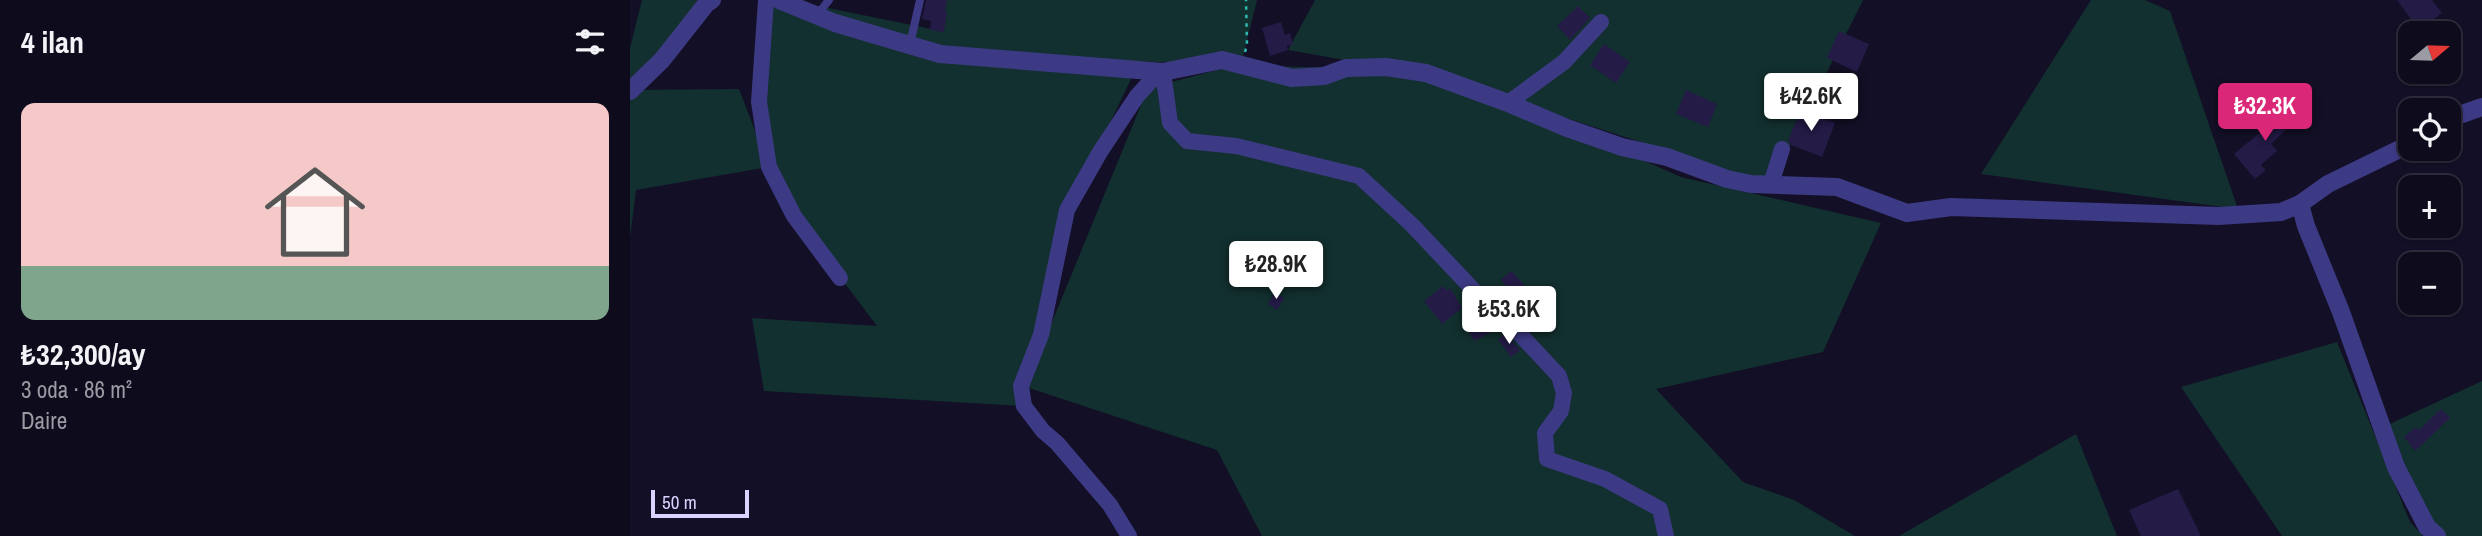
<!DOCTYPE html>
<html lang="tr">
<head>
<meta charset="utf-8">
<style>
	body { margin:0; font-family:"Archivo Narrow",sans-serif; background:#1c1929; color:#f1f3f6; height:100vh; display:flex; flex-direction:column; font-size:26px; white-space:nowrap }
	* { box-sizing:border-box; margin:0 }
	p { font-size:23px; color:#9b9ba3 }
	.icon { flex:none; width:38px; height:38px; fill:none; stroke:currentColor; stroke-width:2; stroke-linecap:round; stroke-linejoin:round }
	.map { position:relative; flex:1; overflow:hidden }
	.sheet { display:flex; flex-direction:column; background:#0e0b1c; width:630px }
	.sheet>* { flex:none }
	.needle { width:46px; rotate:71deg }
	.fabs { position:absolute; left:1768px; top:21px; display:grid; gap:14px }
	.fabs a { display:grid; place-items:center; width:63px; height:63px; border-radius:14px; background:#0e0b1c; box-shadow:0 2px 5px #0004,0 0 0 2px #2e2b3b; font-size:35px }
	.scale { position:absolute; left:21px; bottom:18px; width:98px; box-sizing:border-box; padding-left:7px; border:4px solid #d9d4ff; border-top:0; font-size:19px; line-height:24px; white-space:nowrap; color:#d9d4ff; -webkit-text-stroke:5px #130f26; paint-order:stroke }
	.price { position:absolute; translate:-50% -60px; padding:0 16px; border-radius:7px; background:#fff; color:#222; font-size:23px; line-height:46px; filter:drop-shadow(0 2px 4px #0008) }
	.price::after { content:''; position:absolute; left:50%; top:42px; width:21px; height:16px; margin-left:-10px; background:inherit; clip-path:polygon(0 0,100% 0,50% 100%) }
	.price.selected { background:#db2777; color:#fff }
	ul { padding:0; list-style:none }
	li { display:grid; align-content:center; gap:14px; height:371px; padding:0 21px }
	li+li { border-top:2px solid #2e2b3b }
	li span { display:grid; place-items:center; height:217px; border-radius:14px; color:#555 }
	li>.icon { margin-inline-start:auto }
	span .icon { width:126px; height:126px; fill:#fffc; stroke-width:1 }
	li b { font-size:30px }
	h2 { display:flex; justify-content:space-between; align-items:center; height:84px; padding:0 21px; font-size:30px }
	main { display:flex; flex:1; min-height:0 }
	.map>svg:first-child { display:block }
	.green { fill:#12302f; fill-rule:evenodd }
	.building { fill:#241b47 }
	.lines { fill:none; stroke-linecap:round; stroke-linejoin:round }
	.path { stroke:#2fb8b0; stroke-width:2.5; stroke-dasharray:3.5 5; stroke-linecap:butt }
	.service { stroke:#3d3a85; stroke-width:8 }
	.minor { stroke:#3d3a85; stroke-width:16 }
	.tertiary { stroke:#3d3a85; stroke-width:18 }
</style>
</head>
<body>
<main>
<section class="sheet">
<h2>4 ilan<svg class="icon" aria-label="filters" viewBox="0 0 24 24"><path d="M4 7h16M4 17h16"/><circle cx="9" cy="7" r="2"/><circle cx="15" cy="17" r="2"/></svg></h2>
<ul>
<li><span style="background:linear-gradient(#f6c9c9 75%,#7fa58c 0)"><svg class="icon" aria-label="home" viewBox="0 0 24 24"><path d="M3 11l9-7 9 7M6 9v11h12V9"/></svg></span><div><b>₺32,300/ay</b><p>3 oda · 86 m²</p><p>Daire</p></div></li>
</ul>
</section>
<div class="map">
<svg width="1852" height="536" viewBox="0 0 1852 536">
	<rect width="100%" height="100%" fill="#130f26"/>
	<!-- green -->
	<g class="green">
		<path d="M12 0H88L0 88V48Z"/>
		<path d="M136 0H159L311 31 314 0H627L611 65 771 70 658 50 685 0H1233L1141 184 796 73 929 123 1051 177 1251 223 1193 352 1026 389 1113 482 1164 500 1225 536H632L587 450 399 388 394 406 134 391 122 318 247 326 164 216 136 149ZM452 59 607 65 518 88 404 366 443 199 505 71Z"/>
		<path d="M1461 0H1515L1540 11 1608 209 1351 174Z"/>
		<path d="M109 89 139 167 6 190 0 238V90Z"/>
		<path d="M1707 342 1780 522 1793 536H1652L1551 387Z"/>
		<path d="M1852 381V536H1809L1751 428Z"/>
		<path d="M1446 434 1487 536H1269Z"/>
	</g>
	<!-- building -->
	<g class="building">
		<path d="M296 0H317L315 11H317L314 32 300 30 301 21 292 19Z"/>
		<path d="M1767 0H1802L1812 13 1789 30Z"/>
		<path d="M948 6 960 18 940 40 927 26Z"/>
		<path d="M651 22 655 35 660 33 663 44 657 46 658 50 640 56 632 28Z"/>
		<path d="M1209 31 1239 44 1227 72 1197 58Z"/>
		<path d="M974 44 1000 62 986 83 960 65Z"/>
		<path d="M1056 90 1087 104 1078 127 1046 114Z"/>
		<path d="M1656 105 1668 118 1641 144 1647 151 1631 165 1636 170 1625 179 1604 154 1639 125 1637 122Z"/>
		<path d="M1170 110 1205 123 1192 157 1161 145 1158 141Z"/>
		<path d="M881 271 920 312 908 324 885 299 887 297 871 280Z"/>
		<path d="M813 286 817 291 820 288 832 308 812 324 794 301Z"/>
		<path d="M645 292 654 298 647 310 638 304Z"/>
		<path d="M850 311 859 318 866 330 844 341 833 320Z"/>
		<path d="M875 334 890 350 881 357 868 340Z"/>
		<path d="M1811 409 1820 418 1785 451 1774 437 1786 427 1789 430Z"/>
		<path d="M1548 489 1571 536H1511L1499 510Z"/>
	</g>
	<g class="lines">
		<!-- path -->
		<path class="path" d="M615 52 617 45 616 0"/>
		<!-- service -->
		<g class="service">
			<path d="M187 15 199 0"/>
			<path d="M280 44 290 0"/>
		</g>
		<!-- minor -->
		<g class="minor">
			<path d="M136 0 129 102 139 167 164 216 210 278"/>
			<path d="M533 72 540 123 557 141 606 146 729 176 782 225 851 298 872 315 929 376 934 393 931 411 915 433 917 459 975 479 1030 509 1036 536"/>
			<path d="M878 103 934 62 971 22"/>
			<path d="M1141 184 1152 149"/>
			<path d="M499 536 480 505 427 443 413 431 394 406 391 386 411 335 437 210 470 152 507 96 529 72"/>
		</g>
		<!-- tertiary -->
		<g class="tertiary">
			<path d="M149 0 205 23 310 54 533 72 592 60 662 78 694 76 716 68 756 67 796 73 878 103 937 128 992 147 1037 157 1097 179 1121 184 1207 187 1277 213 1321 207 1589 216 1651 212 1670 204"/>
			<path d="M0 91 32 60 77 3 82 0"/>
			<path d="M1818 119 1852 107"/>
			<path d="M1780 144 1698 184 1670 204 1676 226 1711 312 1766 467 1797 527 1807 536"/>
		</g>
	</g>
</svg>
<div class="fabs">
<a><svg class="needle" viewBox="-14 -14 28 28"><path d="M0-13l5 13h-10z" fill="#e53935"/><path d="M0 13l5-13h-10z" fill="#9b9ba3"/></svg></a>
<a><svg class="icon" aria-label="locate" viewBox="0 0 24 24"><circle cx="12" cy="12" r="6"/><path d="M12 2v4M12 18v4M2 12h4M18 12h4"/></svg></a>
<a>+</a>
<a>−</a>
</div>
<div class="scale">50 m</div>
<b class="price" style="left:1181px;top:133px">₺42.6K</b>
<b class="price selected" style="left:1635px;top:143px">₺32.3K</b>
<b class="price" style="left:646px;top:301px">₺28.9K</b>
<b class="price" style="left:879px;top:346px">₺53.6K</b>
</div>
</main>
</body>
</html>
